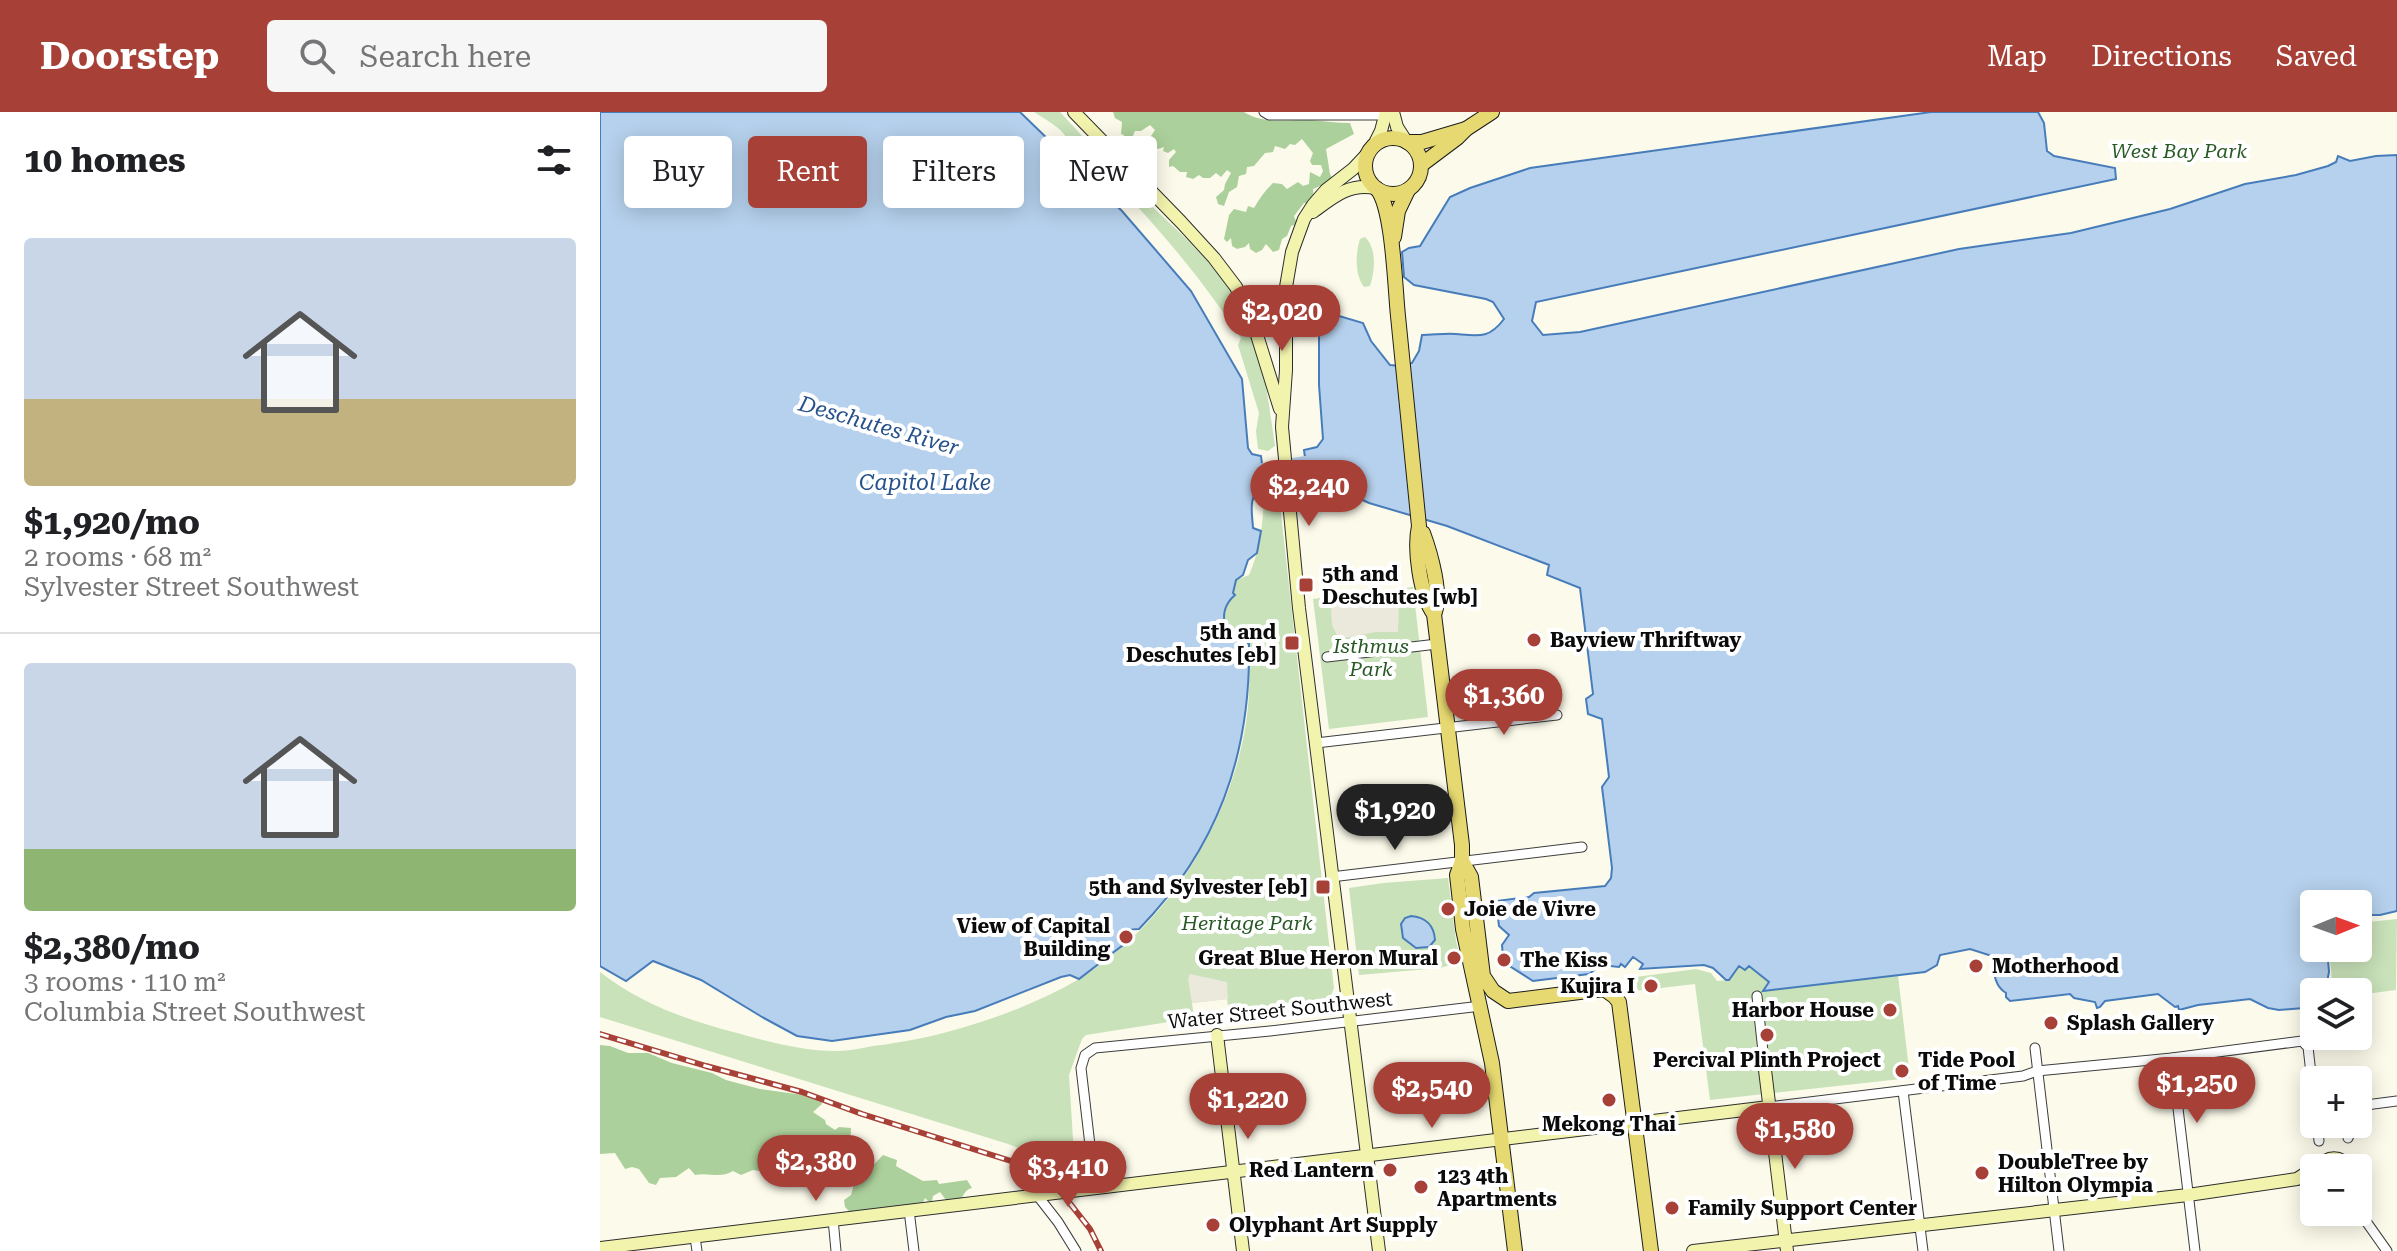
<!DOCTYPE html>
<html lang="en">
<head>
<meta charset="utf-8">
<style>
	body { margin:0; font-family:"Roboto Serif",serif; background:#f6f6f6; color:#202124; height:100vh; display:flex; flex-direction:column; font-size:30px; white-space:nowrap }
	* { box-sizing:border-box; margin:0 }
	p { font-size:26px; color:#757577 }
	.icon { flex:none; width:44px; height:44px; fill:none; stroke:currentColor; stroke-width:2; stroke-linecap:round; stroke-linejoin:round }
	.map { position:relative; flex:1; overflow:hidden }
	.details { display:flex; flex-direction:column; background:#fff; width:600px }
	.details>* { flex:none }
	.guide { position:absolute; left:24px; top:24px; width:760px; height:72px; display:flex; gap:16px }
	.needle { width:52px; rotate:89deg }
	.tools { position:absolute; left:1700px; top:778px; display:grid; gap:16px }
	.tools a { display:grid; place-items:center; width:72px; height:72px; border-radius:8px; background:#fff; box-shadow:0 4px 20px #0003; font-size:40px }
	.price { position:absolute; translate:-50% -68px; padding:0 18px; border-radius:28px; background:#a74036; color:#fff; font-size:26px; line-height:52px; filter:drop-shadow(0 2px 4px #0008) }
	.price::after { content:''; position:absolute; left:50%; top:48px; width:24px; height:18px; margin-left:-12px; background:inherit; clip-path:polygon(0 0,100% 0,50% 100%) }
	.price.selected { background:#222; color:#fff }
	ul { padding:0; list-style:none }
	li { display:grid; align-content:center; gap:16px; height:424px; padding:0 24px }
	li+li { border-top:2px solid #e0e0e0 }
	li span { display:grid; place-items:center; height:248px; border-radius:8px; color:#555 }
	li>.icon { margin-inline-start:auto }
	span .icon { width:144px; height:144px; fill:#fffc; stroke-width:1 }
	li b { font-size:34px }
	h2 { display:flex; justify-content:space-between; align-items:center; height:96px; padding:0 24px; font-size:34px }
	.pill { padding:0 28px; border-radius:8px; background:#fff; box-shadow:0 4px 20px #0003; font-size:28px; line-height:72px }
	.pill.selected { background:#a74036; color:#fff }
	header { display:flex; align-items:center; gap:48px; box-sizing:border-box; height:112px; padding:0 40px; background:#a74036; color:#fff }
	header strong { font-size:38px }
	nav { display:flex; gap:44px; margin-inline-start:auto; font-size:28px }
	.search { width:560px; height:72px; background:#f6f6f6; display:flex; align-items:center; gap:20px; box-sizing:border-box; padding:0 28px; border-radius:8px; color:#757577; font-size:30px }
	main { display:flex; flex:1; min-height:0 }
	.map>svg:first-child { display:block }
	.green { fill:#c9e2ba }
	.forest { fill:#acd09b }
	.plaza { fill:#eae9dc }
	.water { fill:#b6d1ed; stroke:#477cba; stroke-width:2 }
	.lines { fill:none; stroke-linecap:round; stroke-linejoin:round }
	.river { stroke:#b6d1ed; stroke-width:18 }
	.street-casing { stroke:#3e3e3e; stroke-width:11 }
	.secondary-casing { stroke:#2d2d2d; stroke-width:14 }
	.primary-casing { stroke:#1c1c1c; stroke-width:16 }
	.street { stroke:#fff; stroke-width:9 }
	.secondary { stroke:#f2f4ae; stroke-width:12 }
	.primary { stroke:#e6d971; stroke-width:14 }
	.rail-casing { stroke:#a74036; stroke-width:6 }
	.rail { stroke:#fff; stroke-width:3; stroke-dasharray:9; stroke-linecap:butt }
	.poi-dot { fill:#a74036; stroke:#fff; stroke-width:3 }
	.labels { text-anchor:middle; stroke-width:8; stroke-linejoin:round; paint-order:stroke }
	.park-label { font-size:20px; font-style:italic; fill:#285925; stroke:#fff }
	.poi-label { font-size:20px; font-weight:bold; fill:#0b0b0b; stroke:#fff; text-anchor:start }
	.street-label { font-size:20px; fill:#0b0b0b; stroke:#fff }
	.water-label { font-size:22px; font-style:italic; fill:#26518a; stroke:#fff }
</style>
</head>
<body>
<header>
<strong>Doorstep</strong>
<div class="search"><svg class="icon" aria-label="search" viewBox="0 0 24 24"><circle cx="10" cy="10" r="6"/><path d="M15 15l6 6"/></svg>Search here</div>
<nav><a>Map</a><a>Directions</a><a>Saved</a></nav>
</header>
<main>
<section class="details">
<h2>10 homes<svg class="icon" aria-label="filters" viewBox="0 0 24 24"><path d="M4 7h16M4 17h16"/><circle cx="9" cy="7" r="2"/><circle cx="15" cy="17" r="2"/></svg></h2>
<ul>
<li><span style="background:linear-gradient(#c9d6e8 65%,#c2b280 0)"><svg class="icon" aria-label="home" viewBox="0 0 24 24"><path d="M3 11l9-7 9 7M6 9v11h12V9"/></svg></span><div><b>$1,920/mo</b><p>2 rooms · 68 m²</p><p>Sylvester Street Southwest</p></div></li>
<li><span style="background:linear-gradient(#c9d6e8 75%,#8fb573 0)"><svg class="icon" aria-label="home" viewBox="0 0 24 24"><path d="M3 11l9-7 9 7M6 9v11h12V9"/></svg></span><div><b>$2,380/mo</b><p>3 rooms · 110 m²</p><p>Columbia Street Southwest</p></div></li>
</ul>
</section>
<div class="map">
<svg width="1797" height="1139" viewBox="0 0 1797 1139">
	<rect width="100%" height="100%" fill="#fcfbeb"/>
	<!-- green -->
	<g class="green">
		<path d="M434 0H460C485 27 510 54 536 79 573 115 618 152 642 198 664 240 668 288 675 334L668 339 658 337 656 319 659 301 638 233 641 226C595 157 541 94 481 38L471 36C467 18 449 10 434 0Z"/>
		<path d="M765 125C777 137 775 158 770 174L764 175C755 163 755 143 760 127Z"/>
		<path d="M678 375 734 876 726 897 630 909 627 887 592 891 594 906 486 923 482 927 469 963 475 1059 463 1061 430 1040 408 1032 0 905V860C41 892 87 908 137 921 170 930 203 939 237 939 249 939 262 936 273 934 306 930 336 924 368 914 405 903 445 887 479 867 567 813 630 712 646 611 650 585 650 559 649 533 607 521 630 493 636 468L649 463C661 436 663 410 664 381Z"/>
		<path d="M813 475 828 605 729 617 713 487Z"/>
		<path d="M848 766 856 829 861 850 840 856 759 863 749 776 783 771Z"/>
		<path d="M1797 807 1796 878 1758 883V880H1726L1733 878 1729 836H1758V811Z"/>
		<path d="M1149 853 1170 870 1164 879 1298 863 1310 966 1110 988 1095 872 1035 879 1030 872 1036 865 1096 857 1111 861 1117 869 1128 868 1140 854Z"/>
	</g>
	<!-- forest -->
	<g class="forest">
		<path d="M513 0H644C664 13 689 7 712 8 725 9 737 11 750 11L754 22 726 37 730 62 733 68 727 75 720 74 713 77 714 87 711 91H704L694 104 697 112 691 114 687 124 682 127 679 138 673 140 666 132 662 138 656 141 650 137 649 131 645 135 637 137 632 134 631 126 627 130 624 127 629 103 634 97 646 100 648 94 654 96C659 87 665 78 673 71L682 72 687 77 698 70 703 74 709 72 710 60 720 65 723 59 721 53H712L710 49 713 41 702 27 695 33 690 32 685 37 675 34 673 40 665 41 654 54 647 55 646 62 639 64 637 75 629 80 624 94 618 92 616 85 624 78 625 72 631 61 627 58 621 65 616 61 610 66H603L599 63 593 67 586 65 587 60H580L573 54 569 55V48L576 40 574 37 568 41 563 39 564 35 558 37 550 33 549 27 555 18 550 13 541 19H535L531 28 522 29 524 23 521 22 522 10 515 6Z"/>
		<path d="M0 933 10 934 28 941H48L72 951 112 961 126 968 160 977 210 984 221 989 222 992 213 1000 225 1008 226 1012 235 1018 239 1015 251 1016C251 1030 248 1037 238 1046L232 1047 228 1054 220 1057 209 1041 203 1039 199 1041H185L179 1052 169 1051 166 1060 153 1058 141 1063 133 1059C120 1067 109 1060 95 1063L89 1056 76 1065 60 1066 56 1073 49 1071 39 1057 32 1055 25 1057 15 1041 0 1042Z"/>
		<path d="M283 1043 297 1048 296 1054 323 1069 337 1068 339 1072 367 1068 372 1076C367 1077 364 1081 362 1086L357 1088H346L340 1080 333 1084 332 1089H328L325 1086 321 1095 277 1099 267 1098 262 1100 256 1098 255 1101H251L245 1095 244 1088 251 1083 255 1069 259 1068Z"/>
	</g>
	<!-- plaza -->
	<g class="plaza">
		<path d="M793 478 799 492 798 520H776L744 526 737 523 732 513 731 497 734 485 739 484 742 487 785 482 787 479Z"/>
		<path d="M590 862 627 870 628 887 592 891 588 867Z"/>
	</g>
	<!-- water -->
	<g class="water">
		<path d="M0 0H420L522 99 591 179 642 267 648 336 652 342 661 344 665 375C647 382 652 399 653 416L661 419 657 441 648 448 643 463 636 468 633 481 635 483C615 500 624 527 649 532 651 643 617 737 539 817 531 817 525 818 521 826L523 833 479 867 470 863 461 865 375 899 346 905 310 918 232 929 197 924 162 905 101 868 53 849 26 869 0 854Z"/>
		<path d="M1331 0H1438L1444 11 1447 39 1454 44 1515 56 1516 67 936 190 932 209 943 223 980 220 1359 137 1471 121 1570 97 1645 72 1696 63 1728 54 1736 50 1738 44 1750 49 1776 44 1797 43V799L1780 803H1758V792H1714V836H1727L1729 860 1726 875 1719 871 1713 879 1714 884 1704 896 1679 898 1668 896 1650 887 1598 893 1579 898 1578 894 1575 895 1558 882 1505 889 1500 895 1497 896 1495 890 1474 886 1470 882 1410 889 1406 885V881C1393 873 1394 858 1392 844L1370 837 1340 843 1337 853 1325 860 1163 879 1169 870 1149 854 1145 858 1139 854 1129 868H1126L1113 856 1104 853 1040 857 1043 852 1033 845 1025 855 1021 852 1019 855 1001 853 989 862 933 869 908 853 903 844 902 833 909 823 899 814 896 789 929 785 934 781 1005 774 1011 766 1012 756 1002 675 1009 665 1002 607 988 602 986 587 993 582 980 476 947 463 949 453 847 414 769 391 726 371 723 366 708 368 704 338 717 335 723 327 719 273V198L763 211 771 229 790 253 801 254 812 251 819 239 822 223C834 223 845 221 856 222 879 224 889 227 904 207L893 190 886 187 814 173 804 165 802 140 809 136 820 134 850 85 870 76 930 56Z"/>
		<path d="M811 804C825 805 834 813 835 828L829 835 816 836 803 826 801 812 805 806Z"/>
	</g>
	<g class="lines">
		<!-- river -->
		<path class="river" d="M640 364 706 353"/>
		<!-- street casing -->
		<g class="street-casing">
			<g id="street">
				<path d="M664 0 669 3H785"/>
				<path d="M727 545 837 532"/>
				<path d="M716 631 957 603"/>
				<path d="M731 765 982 735"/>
				<path d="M1157 884 1165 958"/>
				<path d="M1135 901 1158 897"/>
				<path d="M1435 936 1459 1139"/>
				<path d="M1572 946 1595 1139"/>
				<path d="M1303 979 1323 1139"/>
				<path d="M1169 995 1423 964 1437 959 1572 946 1702 929 1708 935 1714 988"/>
				<path d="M1758 1002 1766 993 1797 989"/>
				<path d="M1717 1012 1719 1029"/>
				<path d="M1748 1026 1754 1012"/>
				<path d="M495 1076 481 956 485 943 495 936 670 919 881 894"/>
				<path d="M437 1083 458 1110 476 1139"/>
				<path d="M309 1098 314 1139"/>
				<path d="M1758 1098 1787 1139"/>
				<path d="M233 1107 236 1139"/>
				<path d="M95 1125 97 1139"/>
			</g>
		</g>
		<!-- secondary casing -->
		<g class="secondary-casing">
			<g id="secondary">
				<path d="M474 0 581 110 614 146 636 175 652 207 680 297"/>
				<path d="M793 0 797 15 806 29"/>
				<path d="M774 33 781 19 786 0"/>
				<path d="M769 40 753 57 726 78 713 93 704 107 692 140 686 175V258L682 315 699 496 779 1139"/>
				<path d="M713 100C733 85 749 71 775 76"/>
				<path d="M617 923 643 1139"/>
				<path d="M1165 958 1187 1139"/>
				<path d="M1719 1056C1727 1043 1741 1043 1749 1056"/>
				<path d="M0 1136 1169 995"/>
				<path d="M1093 1139 1588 1083 1697 1067 1714 1056"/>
			</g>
		</g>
		<!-- primary casing -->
		<g class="primary-casing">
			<g id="primary">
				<circle cx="793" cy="54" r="28"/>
				<path d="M807 30H822L866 17"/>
				<path d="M821 53 857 26 866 17 892 0"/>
				<path d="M777 77C793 96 795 176 798 204 805 274 812 344 819 414 814 437 820 483 834 502L862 733V749L857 763 863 817 892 951 915 1139"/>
				<path d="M794 125 798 99 808 78"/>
				<path d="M823 421C830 440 843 484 834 502"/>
				<path d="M862 749 871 765 883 864 893 879 908 889 1004 877 1014 884 1019 890 1051 1139"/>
			</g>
		</g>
		<!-- street -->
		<use href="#street" class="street"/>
		<!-- secondary -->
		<use href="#secondary" class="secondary"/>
		<!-- primary -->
		<use href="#primary" class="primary"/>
		<!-- rail casing -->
		<g class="rail-casing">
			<path id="rail" d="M0 922 106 954 202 980 262 1002 411 1049 437 1062 461 1080 490 1117 501 1139"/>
		</g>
		<!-- rail -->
		<use href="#rail" class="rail"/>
	</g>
	<!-- markers -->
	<g class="poi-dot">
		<rect x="698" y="465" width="16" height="16" rx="4"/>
		<circle cx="934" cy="528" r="8"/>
		<rect x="684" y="523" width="16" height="16" rx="4"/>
		<rect x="715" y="767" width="16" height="16" rx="4"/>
		<circle cx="848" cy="797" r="8"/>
		<circle cx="526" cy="825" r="8"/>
		<circle cx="854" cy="846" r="8"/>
		<circle cx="904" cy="848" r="8"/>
		<circle cx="1376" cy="854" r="8"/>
		<circle cx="1051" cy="874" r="8"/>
		<circle cx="1290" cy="898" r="8"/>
		<circle cx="1451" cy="911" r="8"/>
		<circle cx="1167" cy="923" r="8"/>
		<circle cx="1302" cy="959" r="8"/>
		<circle cx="1009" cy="988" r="8"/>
		<circle cx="790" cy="1058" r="8"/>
		<circle cx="1382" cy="1061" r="8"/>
		<circle cx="821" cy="1075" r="8"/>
		<circle cx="1072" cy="1096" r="8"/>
		<circle cx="613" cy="1113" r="8"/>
	</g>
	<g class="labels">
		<!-- park labels -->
		<g class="park-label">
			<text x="1579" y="46">West Bay Park</text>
			<text x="771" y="541">Isthmus<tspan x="771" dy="23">Park</tspan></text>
			<text x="647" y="818">Heritage Park</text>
		</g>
		<!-- poi labels -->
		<g class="poi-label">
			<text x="722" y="469">5th and<tspan x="722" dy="23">Deschutes [wb]</tspan></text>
			<text x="676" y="527" text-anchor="end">5th and<tspan x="676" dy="23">Deschutes [eb]</tspan></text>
			<text x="950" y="535">Bayview Thriftway</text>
			<text x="707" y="782" text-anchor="end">5th and Sylvester [eb]</text>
			<text x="864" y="804">Joie de Vivre</text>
			<text x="510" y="821" text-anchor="end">View of Capital<tspan x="510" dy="23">Building</tspan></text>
			<text x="838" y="853" text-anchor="end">Great Blue Heron Mural</text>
			<text x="920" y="855">The Kiss</text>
			<text x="1392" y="861">Motherhood</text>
			<text x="1035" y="881" text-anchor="end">Kujira I</text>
			<text x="1274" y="905" text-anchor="end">Harbor House</text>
			<text x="1467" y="918">Splash Gallery</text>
			<text x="1167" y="955" text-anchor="middle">Percival Plinth Project</text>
			<text x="1318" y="955">Tide Pool<tspan x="1318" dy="23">of Time</tspan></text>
			<text x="1009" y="1019" text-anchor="middle">Mekong Thai</text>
			<text x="1398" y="1057">DoubleTree by<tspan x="1398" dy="23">Hilton Olympia</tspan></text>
			<text x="774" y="1065" text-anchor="end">Red Lantern</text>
			<text x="837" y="1071">123 4th<tspan x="837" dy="23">Apartments</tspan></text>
			<text x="1088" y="1103">Family Support Center</text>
			<text x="629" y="1120">Olyphant Art Supply</text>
		</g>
		<!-- street labels -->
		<g class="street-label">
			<text transform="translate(680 898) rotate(-6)" y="7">Water Street Southwest</text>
		</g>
		<!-- water labels -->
		<g class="water-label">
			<text transform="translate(279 313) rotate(16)" y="8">Deschutes River</text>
			<text x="325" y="378">Capitol Lake</text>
		</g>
	</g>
</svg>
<div class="tools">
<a><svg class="needle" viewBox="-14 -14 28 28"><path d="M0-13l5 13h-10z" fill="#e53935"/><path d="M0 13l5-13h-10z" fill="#757577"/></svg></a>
<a><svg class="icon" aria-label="layers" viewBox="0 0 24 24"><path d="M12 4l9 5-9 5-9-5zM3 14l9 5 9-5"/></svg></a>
<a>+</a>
<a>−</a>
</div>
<b class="price" style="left:682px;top:241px">$2,020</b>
<b class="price" style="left:709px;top:416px">$2,240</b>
<b class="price" style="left:904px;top:625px">$1,360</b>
<b class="price selected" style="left:795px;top:740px">$1,920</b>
<b class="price" style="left:1597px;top:1013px">$1,250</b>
<b class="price" style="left:832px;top:1018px">$2,540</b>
<b class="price" style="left:648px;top:1029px">$1,220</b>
<b class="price" style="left:1195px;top:1059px">$1,580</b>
<b class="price" style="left:216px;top:1091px">$2,380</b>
<b class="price" style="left:468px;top:1097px">$3,410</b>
<div class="guide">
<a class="pill">Buy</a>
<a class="pill selected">Rent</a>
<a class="pill">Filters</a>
<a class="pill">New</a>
</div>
</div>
</main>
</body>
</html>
